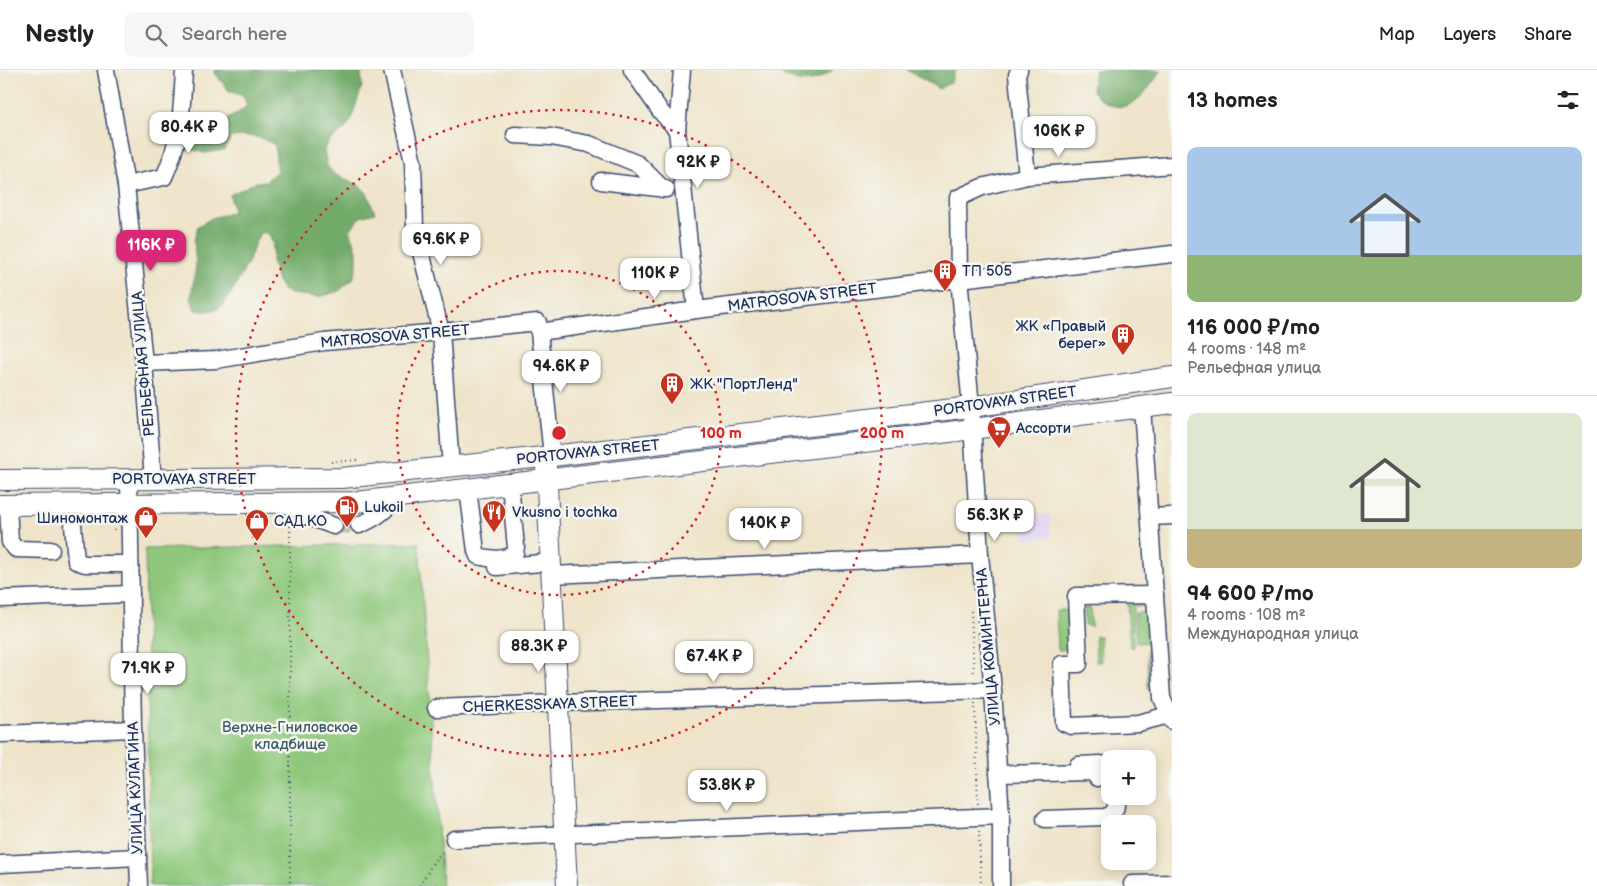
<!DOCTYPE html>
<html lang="en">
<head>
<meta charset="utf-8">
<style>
	body { margin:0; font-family:"Balsamiq Sans",sans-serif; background:#f6f6f6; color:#222; height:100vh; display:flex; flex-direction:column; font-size:19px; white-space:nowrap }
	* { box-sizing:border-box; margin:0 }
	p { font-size:16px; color:#767676 }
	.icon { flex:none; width:28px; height:28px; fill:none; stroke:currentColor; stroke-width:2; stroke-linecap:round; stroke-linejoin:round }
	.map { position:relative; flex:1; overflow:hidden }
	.side { display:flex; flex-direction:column; background:#fff; width:425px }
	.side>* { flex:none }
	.controls { position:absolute; left:1101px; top:680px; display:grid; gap:10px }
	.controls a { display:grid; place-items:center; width:55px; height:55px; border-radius:10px; background:#fff; box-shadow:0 2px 12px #0003; font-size:25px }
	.price { position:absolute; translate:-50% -42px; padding:0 11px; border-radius:10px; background:#fff; color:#222; font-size:16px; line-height:32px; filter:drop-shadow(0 1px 2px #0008) }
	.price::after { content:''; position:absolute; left:50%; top:30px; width:15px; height:11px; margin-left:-8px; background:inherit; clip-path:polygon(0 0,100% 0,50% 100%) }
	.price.on { background:#db2777; color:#fff }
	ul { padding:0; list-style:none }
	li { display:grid; align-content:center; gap:10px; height:265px; padding:0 15px }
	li+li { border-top:1px solid #e0e0e0 }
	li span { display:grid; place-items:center; height:155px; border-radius:10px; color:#555 }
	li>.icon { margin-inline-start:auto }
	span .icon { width:90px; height:90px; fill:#fffc; stroke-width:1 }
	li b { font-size:21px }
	h2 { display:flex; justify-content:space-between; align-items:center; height:60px; padding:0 15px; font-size:21px }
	header { display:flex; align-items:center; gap:30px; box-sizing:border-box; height:70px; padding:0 25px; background:#fff; border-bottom:1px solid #e0e0e0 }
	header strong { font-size:24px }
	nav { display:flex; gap:28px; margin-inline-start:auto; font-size:18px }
	.search { width:350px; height:45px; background:#f6f6f6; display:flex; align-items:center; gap:12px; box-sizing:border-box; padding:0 18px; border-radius:10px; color:#767676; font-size:19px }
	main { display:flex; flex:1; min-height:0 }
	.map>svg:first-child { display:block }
	.built { fill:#e2d4f3 }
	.green { fill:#8fc87b; stroke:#557c6c }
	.forest { fill:#73ac6b; stroke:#476e64 }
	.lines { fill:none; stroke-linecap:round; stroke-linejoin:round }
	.minor-tunnel { stroke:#c5c0b4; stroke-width:16; stroke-dasharray:16 8; stroke-linecap:butt }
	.minor-casing { stroke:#3b4a6e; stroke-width:19 }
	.major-casing { stroke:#3b4a6e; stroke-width:22 }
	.path { stroke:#3b4a6e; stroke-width:2; stroke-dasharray:1 4; stroke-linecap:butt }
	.minor { stroke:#fff; stroke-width:16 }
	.major { stroke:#fff; stroke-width:20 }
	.ring { fill:none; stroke:#d62828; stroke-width:2.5; stroke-dasharray:2.5 5 }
	.labels { text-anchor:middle; stroke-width:5; stroke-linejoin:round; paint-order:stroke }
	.poi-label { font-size:15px; fill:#1b2f5e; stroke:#f6f6f2; text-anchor:start }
	.street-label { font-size:15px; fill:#1b2f5e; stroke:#f6f6f2 }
	.park-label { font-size:15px; fill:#3e5d67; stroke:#f6f6f2 }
	.centre { fill:#d62828; stroke:#f6f6f2; stroke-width:2.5 }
	.ring-label { font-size:15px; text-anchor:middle; font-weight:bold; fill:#d62828; stroke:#f6f6f2; stroke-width:5; stroke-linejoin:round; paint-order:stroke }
</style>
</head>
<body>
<header>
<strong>Nestly</strong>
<div class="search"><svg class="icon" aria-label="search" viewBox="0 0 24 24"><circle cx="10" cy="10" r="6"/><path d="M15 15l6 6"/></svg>Search here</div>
<nav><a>Map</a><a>Layers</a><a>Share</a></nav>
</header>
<main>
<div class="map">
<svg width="1172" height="816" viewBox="0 0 1172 816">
	<rect width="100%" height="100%" fill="#f6f6f2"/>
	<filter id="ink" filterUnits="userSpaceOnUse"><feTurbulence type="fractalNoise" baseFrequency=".02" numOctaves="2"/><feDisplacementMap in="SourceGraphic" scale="10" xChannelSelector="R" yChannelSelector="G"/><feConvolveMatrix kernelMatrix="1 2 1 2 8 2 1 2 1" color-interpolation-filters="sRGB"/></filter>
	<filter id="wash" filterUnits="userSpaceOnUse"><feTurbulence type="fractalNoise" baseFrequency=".0096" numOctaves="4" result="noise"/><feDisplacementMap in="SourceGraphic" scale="20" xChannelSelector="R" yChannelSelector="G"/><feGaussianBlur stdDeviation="1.12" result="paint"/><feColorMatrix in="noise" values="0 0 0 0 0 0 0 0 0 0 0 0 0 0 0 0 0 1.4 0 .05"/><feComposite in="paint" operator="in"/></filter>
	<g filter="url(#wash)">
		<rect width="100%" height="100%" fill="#efe4c9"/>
		<!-- built -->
		<path class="built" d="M1050 444 1051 468 1025 469 1024 445Z"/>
		<!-- green -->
		<g class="green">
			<path d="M419 473 442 816H150L145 479Z"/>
			<path d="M1127 534H1133V577H1130Z"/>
			<path d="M1135 534H1151L1152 572 1136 573 1135 543 1144 542V536H1135Z"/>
			<path d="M1086 538H1090L1091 557 1085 555 1084 540Z"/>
			<path d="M1056 540H1068L1070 579 1058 580Z"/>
			<path d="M1095 566H1100L1101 592H1096Z"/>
			<path d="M1147 579H1151L1153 584 1148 587V601L1154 602V619L1151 622 1148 619Z"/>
		</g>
		<!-- forest -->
		<g class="forest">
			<path d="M215 0H361L362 16 351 50 345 59 329 71 324 80 327 96 334 104 359 115 367 123 375 143 360 147 350 160 357 180V196L353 209 339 221 319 227 291 224 283 220 277 209 272 191 273 174 269 164 262 162C254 171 253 180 249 191 244 200 227 233 219 238 211 242 203 241 195 240L191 227 196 196 194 171 198 156 212 148 233 142 230 125 256 112 266 111 277 101 275 75C257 65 251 65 231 67L224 80 204 83 185 77 183 65 192 53C215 53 231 52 247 35L243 26 229 21 215 3Z"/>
			<path d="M781 0H833C811 15 804 15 781 4Z"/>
			<path d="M907 0H955V1L951 12 939 19Z"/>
			<path d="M1095 0H1162C1141 29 1124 54 1092 21Z"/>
		</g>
	</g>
	<g filter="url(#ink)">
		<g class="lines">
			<!-- minor-tunnel -->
			<path class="minor-tunnel" d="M334 456 359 455"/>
			<!-- minor casing -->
			<g class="minor-casing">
				<g id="minor">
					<path d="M106 0 126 115 144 293 153 409"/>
					<path d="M392 0 413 92 415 158 441 262 451 397"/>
					<path d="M632 0 661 42 677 60"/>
					<path d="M682 0 677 60 696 240"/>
					<path d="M1019 0 1017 5 1027 106"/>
					<path d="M515 65 551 67 589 74 638 94 663 119"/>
					<path d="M601 111 666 119"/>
					<path d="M126 115 164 107C181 70 182 39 184 0"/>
					<path d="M539 262 552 386"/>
					<path d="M144 293 216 290 324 272 441 262 538 252 539 262 696 240 1172 184"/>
					<path d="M1142 337 1162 628 1172 651"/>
					<path d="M129 409 133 659 139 816"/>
					<path d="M468 419 476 481 478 486C489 489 506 491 515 483L516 477 510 414"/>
					<path d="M284 433 315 449 334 456"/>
					<path d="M8 435 10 472 16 479 51 480"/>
					<path d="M1150 447 1172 446"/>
					<path d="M73 455 76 491 85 494H130"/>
					<path d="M359 455C375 449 385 441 396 428"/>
					<path d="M497 497 552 492"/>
					<path d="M552 505 980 485"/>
					<path d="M1155 525 1076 526 1079 594H1062L1064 653 1071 656 1138 653 1169 645"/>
					<path d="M0 529 131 524"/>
					<path d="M436 638 558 633 993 620"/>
					<path d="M0 664 133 659"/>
					<path d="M1078 695 1101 694 1110 697"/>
					<path d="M998 704 1089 702 1094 703 1097 708"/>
					<path d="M1045 749 1105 747C1116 744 1117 737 1116 726"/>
					<path d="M454 769 1001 746"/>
					<path d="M0 794 138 787"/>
					<path d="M1132 814 1172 813"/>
					<path d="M1001 816V746L993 620 980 485 971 337 959 208 958 128 982 117 1027 106 1172 95"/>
				</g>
			</g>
			<!-- major casing -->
			<g class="major-casing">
				<g id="major">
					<path d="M546 396 567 816"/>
					<path d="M0 410 342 408 552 386 971 337 1172 307"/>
					<path d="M0 435 356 432 949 362 1172 333"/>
				</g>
			</g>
			<!-- path -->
			<g class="path">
				<path d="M331 392 359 390"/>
				<path d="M114 449 115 464"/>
				<path d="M290 451V816"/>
				<path d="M971 541 974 606"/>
				<path d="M975 633 978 734"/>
				<path d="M979 761 981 816"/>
				<path d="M420 816 434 791 445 779"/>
			</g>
			<!-- minor -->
			<use href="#minor" class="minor"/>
			<!-- major -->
			<use href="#major" class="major"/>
		</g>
	</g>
	<!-- distance rings -->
	<g class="ring">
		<circle cx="559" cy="363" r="162"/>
		<circle cx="559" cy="363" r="323"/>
	</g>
	<!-- icons -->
	<defs>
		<g id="building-pin" transform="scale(1.25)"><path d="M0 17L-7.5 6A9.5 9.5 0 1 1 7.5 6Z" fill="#c8321e" stroke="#f6f6f2"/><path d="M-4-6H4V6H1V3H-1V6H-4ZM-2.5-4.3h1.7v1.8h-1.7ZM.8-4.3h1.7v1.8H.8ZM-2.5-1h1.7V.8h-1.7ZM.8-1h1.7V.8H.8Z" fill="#fff"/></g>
		<g id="supermarket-pin" transform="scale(1.25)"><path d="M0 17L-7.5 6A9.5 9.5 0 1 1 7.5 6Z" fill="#c8321e" stroke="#f6f6f2"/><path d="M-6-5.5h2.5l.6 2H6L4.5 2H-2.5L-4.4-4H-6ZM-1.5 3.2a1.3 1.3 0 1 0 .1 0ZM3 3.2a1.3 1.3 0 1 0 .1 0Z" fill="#fff"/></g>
		<g id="fuel-pin" transform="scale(1.25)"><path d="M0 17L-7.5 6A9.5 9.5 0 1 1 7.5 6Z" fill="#c8321e" stroke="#f6f6f2"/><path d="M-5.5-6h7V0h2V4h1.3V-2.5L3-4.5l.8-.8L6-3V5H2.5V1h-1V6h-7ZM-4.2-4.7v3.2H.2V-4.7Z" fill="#fff"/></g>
		<g id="restaurant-pin" transform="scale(1.25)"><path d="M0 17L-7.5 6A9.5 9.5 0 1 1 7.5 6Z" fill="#c8321e" stroke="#f6f6f2"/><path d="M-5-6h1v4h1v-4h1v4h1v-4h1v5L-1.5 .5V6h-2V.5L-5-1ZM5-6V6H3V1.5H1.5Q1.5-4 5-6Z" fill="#fff"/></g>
		<g id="shop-pin" transform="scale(1.25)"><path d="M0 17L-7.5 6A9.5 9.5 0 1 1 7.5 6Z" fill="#c8321e" stroke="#f6f6f2"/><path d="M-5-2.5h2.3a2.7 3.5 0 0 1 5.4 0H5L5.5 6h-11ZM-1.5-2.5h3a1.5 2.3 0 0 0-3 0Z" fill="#fff"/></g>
	</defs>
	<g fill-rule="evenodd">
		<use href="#building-pin" x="945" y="201"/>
		<use href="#building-pin" x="1123" y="265"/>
		<use href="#building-pin" x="672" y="314"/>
		<use href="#supermarket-pin" x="999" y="358"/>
		<use href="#fuel-pin" x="347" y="437"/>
		<use href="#restaurant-pin" x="494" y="442"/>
		<use href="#shop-pin" x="146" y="448"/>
		<use href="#shop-pin" x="257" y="451"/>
	</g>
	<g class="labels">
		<!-- poi labels -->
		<g class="poi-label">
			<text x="962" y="206">ТП 505</text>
			<text x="1106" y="261" text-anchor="end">ЖК «Правый<tspan x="1106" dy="17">берег»</tspan></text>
			<text x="690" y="319">ЖК "ПортЛенд"</text>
			<text x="1016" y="363">Ассорти</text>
			<text x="364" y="442">Lukoil</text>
			<text x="512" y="447">Vkusno i tochka</text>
			<text x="128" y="453" text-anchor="end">Шиномонтаж</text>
			<text x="274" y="456">САД.КО</text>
		</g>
		<!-- street labels -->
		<g class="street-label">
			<text transform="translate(802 227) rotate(-7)" y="5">MATROSOVA STREET</text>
			<text transform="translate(395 266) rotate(-5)" y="5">MATROSOVA STREET</text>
			<text transform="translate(143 294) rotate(-95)" y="5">РЕЛЬЕФНАЯ УЛИЦА</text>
			<text transform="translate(1005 331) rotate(-8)" y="5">PORTOVAYA STREET</text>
			<text transform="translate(588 382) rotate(-6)" y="5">PORTOVAYA STREET</text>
			<text x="184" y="414">PORTOVAYA STREET</text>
			<text transform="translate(988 577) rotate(-95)" y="5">УЛИЦА КОМИНТЕРНА</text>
			<text transform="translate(550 634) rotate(-2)" y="5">CHERKESSKAYA STREET</text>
			<text transform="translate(135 718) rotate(-92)" y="5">УЛИЦА КУЛАГИНА</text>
		</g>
		<!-- park labels -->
		<g class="park-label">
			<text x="290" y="662">Верхне-Гниловское<tspan x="290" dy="17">кладбище</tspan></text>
		</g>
	</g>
	<circle cx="559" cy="363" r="8" class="centre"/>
	<g class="ring-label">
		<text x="721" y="368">100 m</text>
		<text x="882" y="368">200 m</text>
	</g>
</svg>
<div class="controls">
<a>+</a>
<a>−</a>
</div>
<b class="price" style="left:189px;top:84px">80.4K ₽</b>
<b class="price" style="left:1059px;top:88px">106K ₽</b>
<b class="price" style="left:698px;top:119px">92K ₽</b>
<b class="price" style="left:441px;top:196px">69.6K ₽</b>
<b class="price on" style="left:151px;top:202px">116K ₽</b>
<b class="price" style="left:655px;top:230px">110K ₽</b>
<b class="price" style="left:561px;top:323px">94.6K ₽</b>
<b class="price" style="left:995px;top:472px">56.3K ₽</b>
<b class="price" style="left:765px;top:480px">140K ₽</b>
<b class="price" style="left:539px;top:603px">88.3K ₽</b>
<b class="price" style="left:714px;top:613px">67.4K ₽</b>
<b class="price" style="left:148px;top:625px">71.9K ₽</b>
<b class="price" style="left:727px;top:742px">53.8K ₽</b>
</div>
<section class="side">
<h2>13 homes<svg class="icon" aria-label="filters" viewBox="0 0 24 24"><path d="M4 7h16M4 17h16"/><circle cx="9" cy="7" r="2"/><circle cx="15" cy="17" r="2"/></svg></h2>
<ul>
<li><span style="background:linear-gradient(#a9c7e8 70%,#8fb573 0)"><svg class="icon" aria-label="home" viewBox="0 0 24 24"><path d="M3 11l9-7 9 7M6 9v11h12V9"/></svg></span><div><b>116 000 ₽/mo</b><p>4 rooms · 148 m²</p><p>Рельефная улица</p></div></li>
<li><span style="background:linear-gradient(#dfe7d0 75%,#c2b280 0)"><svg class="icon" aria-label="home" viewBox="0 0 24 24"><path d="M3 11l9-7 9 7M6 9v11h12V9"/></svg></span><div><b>94 600 ₽/mo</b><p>4 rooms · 108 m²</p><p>Международная улица</p></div></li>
</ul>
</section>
</main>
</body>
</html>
